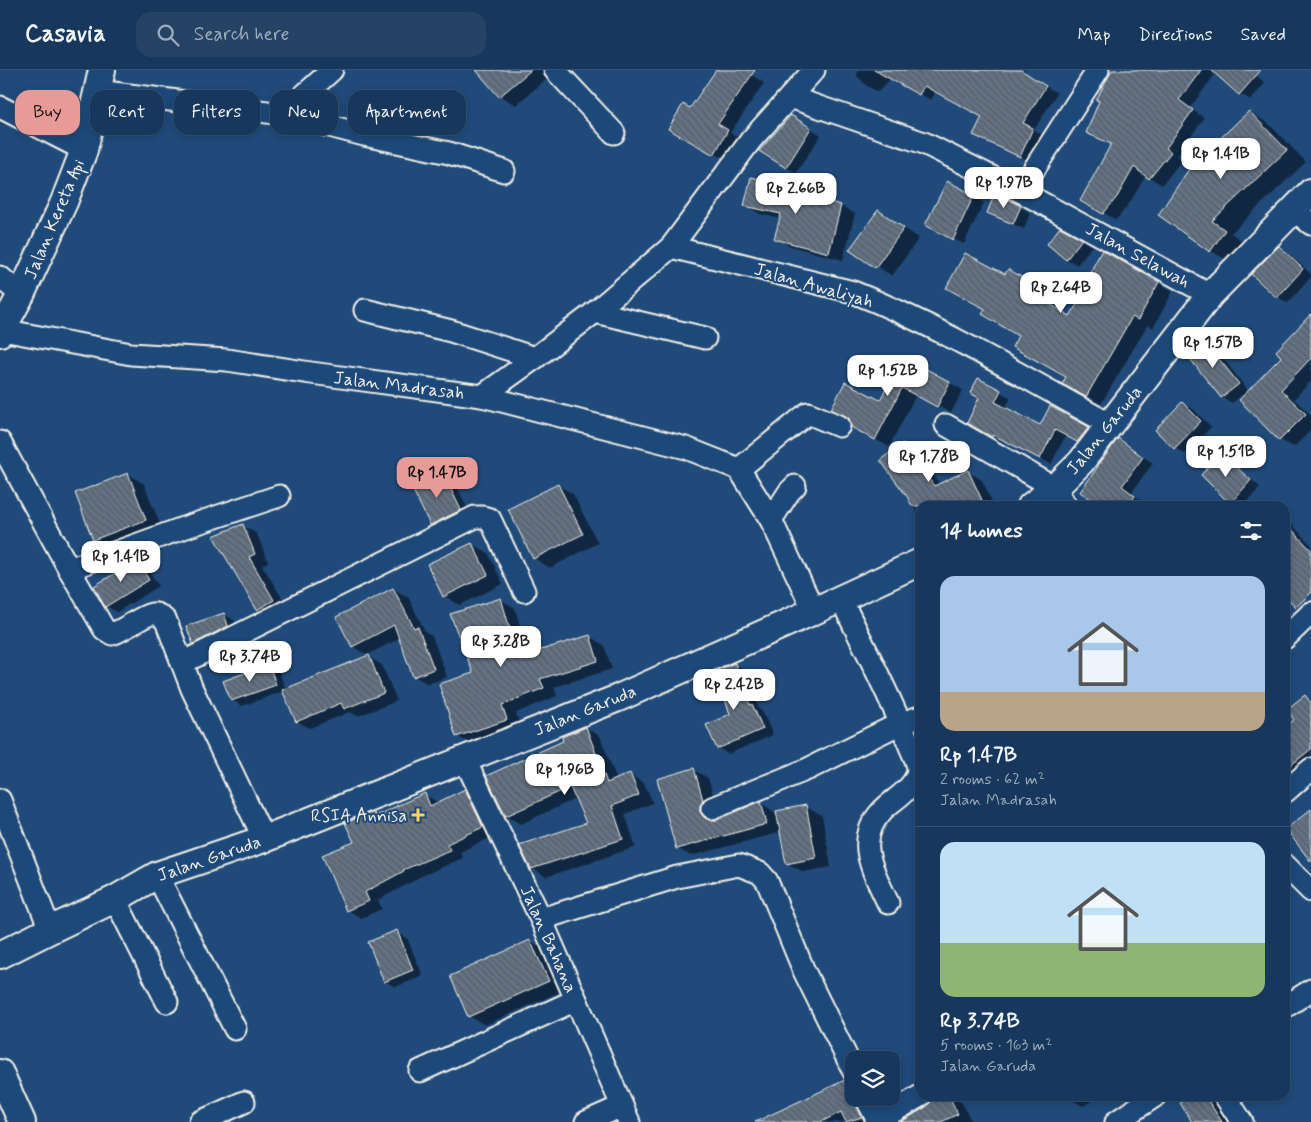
<!DOCTYPE html>
<html lang="en">
<head>
<meta charset="utf-8">
<style>
	body { margin:0; font-family:Mynerve,sans-serif; background:#244365; color:#f1f3f6; height:100vh; display:flex; flex-direction:column; font-size:19px; white-space:nowrap }
	* { box-sizing:border-box; margin:0 }
	p { font-size:16px; color:#9eacbb }
	.icon { flex:none; width:28px; height:28px; fill:none; stroke:currentColor; stroke-width:2; stroke-linecap:round; stroke-linejoin:round }
	.map { position:relative; flex:1; overflow:hidden }
	.details { position:absolute; left:915px; top:431px; width:375px; height:600px; display:flex; flex-direction:column; background:#17385c; border-radius:15px; box-shadow:0 2px 8px #0003,0 0 0 1px #365272 }
	.details>* { flex:none }
	.guide { position:absolute; left:15px; top:20px; width:475px; height:45px; display:flex; gap:10px }
	.fabs { position:absolute; left:845px; top:981px; display:grid; gap:10px }
	.fabs a { display:grid; place-items:center; width:55px; height:55px; border-radius:10px; background:#17385c; box-shadow:0 2px 8px #0003,0 0 0 1px #365272; font-size:25px }
	.price { position:absolute; translate:-50% -42px; padding:0 11px; border-radius:10px; background:#fff; color:#222; font-size:16px; line-height:32px; filter:drop-shadow(0 1px 2px #0008) }
	.price::after { content:''; position:absolute; left:50%; top:30px; width:15px; height:11px; margin-left:-8px; background:inherit; clip-path:polygon(0 0,100% 0,50% 100%) }
	.price.on { background:#e69b98; color:#111 }
	ul { padding:0; list-style:none }
	li { display:grid; align-content:center; gap:10px; height:265px; padding:0 25px }
	li+li { border-top:1px solid #365272 }
	li span { display:grid; place-items:center; height:155px; border-radius:15px; color:#555 }
	li>.icon { margin-inline-start:auto }
	span .icon { width:90px; height:90px; fill:#fffc; stroke-width:1 }
	li b { font-size:21px }
	h2 { display:flex; justify-content:space-between; align-items:center; height:60px; padding:0 25px; font-size:21px }
	.tag { padding:0 18px; border-radius:15px; background:#17385c; box-shadow:0 2px 8px #0003,0 0 0 1px #365272; font-size:18px; line-height:45px }
	.tag.on { background:#e69b98; color:#111 }
	header { display:flex; align-items:center; gap:30px; box-sizing:border-box; height:70px; padding:0 25px; background:#17385c; border-bottom:1px solid #365272 }
	header strong { font-size:24px }
	nav { display:flex; gap:28px; margin-inline-start:auto; font-size:18px }
	.search { width:350px; height:45px; background:#244365; display:flex; align-items:center; gap:12px; box-sizing:border-box; padding:0 18px; border-radius:15px; color:#9eacbb; font-size:19px }
	.map>svg:first-child { display:block }
	.shadow { fill:#0007 }
	.building { fill:url(#building-back-hatch); stroke:#f4f1e8 }
	.lines { fill:none; stroke-linecap:round; stroke-linejoin:round }
	.minor-casing { stroke:#f4f1e8; stroke-width:25 }
	.tertiary-casing { stroke:#f4f1e8; stroke-width:30 }
	.minor { stroke:#1f4a7a; stroke-width:21 }
	.tertiary { stroke:#1f4a7a; stroke-width:26 }
	.poi-dot { fill:#ffd166; stroke:#1f4a7a; stroke-width:2 }
	.labels { text-anchor:middle; stroke-width:4; stroke-linejoin:round; paint-order:stroke }
	.street-label { font-size:18px; fill:#f4f1e8; stroke:#1f4a7a }
	.poi-label { font-size:18px; fill:#f4f1e8; stroke:#1f4a7a; text-anchor:end }
</style>
</head>
<body>
<header>
<strong>Casavia</strong>
<div class="search"><svg class="icon" aria-label="search" viewBox="0 0 24 24"><circle cx="10" cy="10" r="6"/><path d="M15 15l6 6"/></svg>Search here</div>
<nav><a>Map</a><a>Directions</a><a>Saved</a></nav>
</header>
<div class="map">
<svg width="1311" height="1052" viewBox="0 0 1311 1052">
	<defs>
		<pattern id="building-back-hatch" width="6" height="6" patternUnits="userSpaceOnUse" patternTransform="scale(1.25)"><rect width="6" height="6" fill="#637283"/><path d="M-1 5l2 2M0 0l6 6M5-1l2 2" fill="none" stroke="#565d64"/></pattern>
	</defs>
	<rect width="100%" height="100%" fill="#1f4a7a"/>
	<filter id="ink" filterUnits="userSpaceOnUse"><feTurbulence type="fractalNoise" baseFrequency=".02" numOctaves="2"/><feDisplacementMap in="SourceGraphic" scale="10" xChannelSelector="R" yChannelSelector="G"/><feConvolveMatrix kernelMatrix="1 2 1 2 8 2 1 2 1" color-interpolation-filters="sRGB"/></filter>
	<g filter="url(#ink)">
		<!-- shadow -->
		<g class="shadow">
			<path d="M478 0H545L550 6 516 35 500 26Z"/>
			<path d="M717 0H745L764 13 730 63 741 69 728 91 670 59 690 40Z"/>
			<path d="M858 0H1025L1024 3 1057 23 1034 60 1044 66 1032 92 986 71 983 47 936 21 931 30 891 8 878 22 867 16 857 6Z"/>
			<path d="M1113 0H1250L1265 13 1251 30 1240 24 1216 3 1190 38 1204 48 1177 86 1182 90 1162 115 1146 105 1129 134 1116 150 1081 130 1112 75 1087 63Z"/>
			<path d="M1250 42 1269 54 1306 92 1231 163 1244 172 1230 192 1211 181 1160 145Z"/>
			<path d="M801 52 821 65 796 103 786 97Z"/>
			<path d="M752 109 776 114 790 123 841 136 855 144 843 190 790 176 776 168 781 149 760 144 745 135Z"/>
			<path d="M947 113 984 133 964 174 937 161Z"/>
			<path d="M1020 137 1030 143 1024 159 989 143Z"/>
			<path d="M878 141 919 168 892 206 851 179Z"/>
			<path d="M1061 159 1092 176 1077 195 1067 189Z"/>
			<path d="M1279 178 1289 184 1311 204V207L1288 233 1278 227Z"/>
			<path d="M1103 182 1173 221 1153 258 1148 254 1101 334 1064 313 1067 307 1020 265 1005 206 1009 201 1056 229 1052 237 1071 247 1086 220Z"/>
			<path d="M1311 254V311L1294 329 1311 345V360L1294 377 1280 370 1246 322 1232 333 1222 327 1205 273 1216 279 1249 322 1283 287Z"/>
			<path d="M903 288 963 320 951 343 916 325 889 377 866 364 850 348 880 332Z"/>
			<path d="M979 310 1011 328 1005 338 1040 357 1051 337 1098 364 1088 377 1066 365 1051 394 1004 370 1003 372 969 352 981 327Z"/>
			<path d="M1183 333 1193 339 1211 357 1185 384 1175 378Z"/>
			<path d="M1118 370 1153 393 1131 423 1145 433 1142 436H1103L1082 422Z"/>
			<path d="M903 374 917 382 940 414 967 401 982 410 994 436H920V451L909 427Z"/>
			<path d="M1220 385 1230 391 1260 417 1244 436H1235L1231 433 1202 405Z"/>
			<path d="M128 404 144 414 162 459 110 479 94 469Z"/>
			<path d="M443 404 454 410 471 446 441 460 431 454Z"/>
			<path d="M558 415 573 424 598 473 550 498 534 488 509 439Z"/>
			<path d="M1285 447 1310 474 1311 473V510L1285 482Z"/>
			<path d="M243 456 257 464 268 492 262 495 288 538 272 548 258 540 214 467Z"/>
			<path d="M472 474 488 483 503 514 460 535 444 526Z"/>
			<path d="M137 492 147 498 159 516 117 542 106 536Z"/>
			<path d="M393 519 408 527 426 563 432 566 447 607 428 614 414 606 400 568 367 585 352 576Z"/>
			<path d="M501 530 515 538 528 585 590 567 604 575 612 599 554 617 557 626 516 643 521 658 471 674 457 666 475 604Z"/>
			<path d="M224 544 234 550 238 562 204 579 194 573Z"/>
			<path d="M369 587 382 595 397 631 358 646 350 642 310 658 296 651 284 621 242 636 232 630 269 596 279 602 286 620Z"/>
			<path d="M735 594 745 600 759 639 762 641 773 665 728 684 718 678 732 644Z"/>
			<path d="M1305 627 1311 630V694L1292 709 1285 705V659L1296 650Z"/>
			<path d="M586 658 600 666 617 710 630 705 644 713 653 733 625 744 636 777 546 807 532 798 587 754 577 728 521 754 507 745 565 671Z"/>
			<path d="M694 700 708 708 717 738 713 744 714 751 761 733 776 743 806 737 822 746 831 797 803 802 787 793 781 762 691 786 677 778Z"/>
			<path d="M465 721 479 729 496 765 460 782 463 788 417 808V809L378 830 382 839 361 848 347 840 356 772 373 743 377 746 425 725 439 733Z"/>
			<path d="M397 862 407 868 423 906 395 917 385 911Z"/>
			<path d="M530 871 546 880 564 920 485 955 469 946Z"/>
			<path d="M1285 912 1292 923 1285 927Z"/>
			<path d="M943 1026H951L962 1033 972 1052H903Z"/>
			<path d="M1070 1026H1100L1083 1036 1072 1030Z"/>
			<path d="M1192 1026 1211 1027 1228 1052H1194Z"/>
			<path d="M854 1028H871L874 1052H759Z"/>
		</g>
		<!-- building -->
		<g class="building">
			<path d="M476 0H531L499 27Z"/>
			<path d="M716 0H755L718 54 728 60 714 85 668 59 683 34 690 38Z"/>
			<path d="M874 0H1021L1046 16 1023 53 1033 58 1020 87 973 65 982 47 924 16 919 25Z"/>
			<path d="M1112 0H1201L1179 30 1193 40 1166 78 1171 82 1149 109 1134 97 1117 127 1103 144 1080 131 1111 74 1086 63 1099 31 1096 30Z"/>
			<path d="M1211 0H1261L1239 25Z"/>
			<path d="M1249 41 1287 80 1212 151 1225 160 1210 182 1158 145 1191 96Z"/>
			<path d="M791 45 811 58 786 98 759 81Z"/>
			<path d="M751 107 776 113 774 117 841 135 829 183 774 169 781 144 744 136Z"/>
			<path d="M947 111 974 125 953 170 925 155Z"/>
			<path d="M995 123 1021 136 1013 154 987 143Z"/>
			<path d="M878 140 904 158 875 198 849 180Z"/>
			<path d="M1060 157 1082 169 1066 190 1047 174Z"/>
			<path d="M1279 176 1303 199 1277 228 1251 204Z"/>
			<path d="M1102 180 1159 212 1138 250 1132 247 1086 327 1062 314 1066 307 1012 277 1018 266 982 244 985 239 946 218 965 183 1005 204 1008 199 1042 219 1038 227 1070 246 1085 221 1081 219Z"/>
			<path d="M1311 244V288L1281 320 1306 344 1279 371 1239 330 1281 287 1276 281Z"/>
			<path d="M1205 271 1239 314 1221 328 1187 285Z"/>
			<path d="M903 286 950 312 937 337 902 318 875 370 851 357 849 348 831 339 845 312 880 330Z"/>
			<path d="M978 308 1001 320 995 332 1040 355 1050 336 1089 357 1077 372 1055 360 1040 389 993 365 992 367 967 353 979 328 970 323Z"/>
			<path d="M1182 332 1201 351 1174 379 1155 360Z"/>
			<path d="M1118 368 1143 387 1122 416 1135 426 1128 436H1101L1080 422Z"/>
			<path d="M903 373 934 416 968 400 982 430 970 436H912L908 428 880 390Z"/>
			<path d="M1220 383 1251 410 1230 434 1201 405Z"/>
			<path d="M128 403 146 450 93 470 75 423Z"/>
			<path d="M443 403 461 440 430 455 412 418Z"/>
			<path d="M558 414 583 464 533 489 508 439Z"/>
			<path d="M1285 452 1311 480V523L1296 537 1285 526Z"/>
			<path d="M243 454 255 484 249 487 274 530 257 540 213 466Z"/>
			<path d="M472 473 488 505 443 527 427 494Z"/>
			<path d="M137 490 149 510 105 537 94 516Z"/>
			<path d="M393 518 414 558 418 557 434 599 413 607 394 555 352 577 336 547Z"/>
			<path d="M501 528 518 587 590 565 598 591 540 609 544 618 502 635 507 650 456 667 439 614 473 603 450 544Z"/>
			<path d="M224 543 228 556 193 574 186 556Z"/>
			<path d="M369 585 384 623 344 639 341 633 296 652 282 620Z"/>
			<path d="M735 593 750 635 752 634 763 659 717 679 706 655 730 644 715 601Z"/>
			<path d="M269 594 276 615 231 631 223 611Z"/>
			<path d="M1305 625 1311 633V679L1285 700V657L1294 650 1287 639Z"/>
			<path d="M586 657 607 713 630 703 639 725 612 736 623 769 531 799 519 775 586 753 570 717 506 746 486 706 563 671 562 667Z"/>
			<path d="M694 698 703 730 700 736V742L705 748 711 750H717L761 731 767 754 676 779 657 709Z"/>
			<path d="M465 719 483 757 447 774 450 780 403 800 404 801 365 822 369 831 346 841 322 785 354 772 345 753 373 742 375 746 425 723 430 736Z"/>
			<path d="M806 735 816 788 786 794 776 741Z"/>
			<path d="M1311 739V792L1286 759Z"/>
			<path d="M397 860 413 900 384 912 368 872Z"/>
			<path d="M530 870 549 911 468 947 450 906Z"/>
			<path d="M845 1010 854 1014 855 1033 862 1047 846 1052 841 1042 821 1052H755Z"/>
			<path d="M940 1026H949L958 1044 941 1052H901L926 1037 931 1031Z"/>
			<path d="M1190 1026H1205L1222 1052H1192L1180 1033Z"/>
		</g>
		<g class="lines">
			<!-- minor casing -->
			<g class="minor-casing">
				<g id="minor">
					<path d="M555 0 614 63"/>
					<path d="M97 21 283 44 364 65 449 83 504 101"/>
					<path d="M790 27 924 73 1020 121 1210 225"/>
					<path d="M0 37 84 80"/>
					<path d="M283 44 332 0"/>
					<path d="M1020 121 1098 0"/>
					<path d="M1294 140 1311 154"/>
					<path d="M671 177 853 222C942 257 1025 308 1109 354"/>
					<path d="M0 207 21 225"/>
					<path d="M365 240 451 261 535 288"/>
					<path d="M595 242 705 268"/>
					<path d="M2 260 131 284 227 290 311 303 482 326 535 288 595 242 671 177 751 70 814 0"/>
					<path d="M482 326 686 378 739 399 771 450 814 541"/>
					<path d="M946 355 1055 418 1066 436"/>
					<path d="M0 372 69 499 104 559 112 564C124 560 143 545 152 544 158 543 162 547 166 551L192 619 264 769"/>
					<path d="M739 399 808 343 839 356"/>
					<path d="M771 450 789 422 795 416"/>
					<path d="M69 499 186 457 279 426"/>
					<path d="M841 529C864 577 890 625 909 674 912 682 918 692 918 700 917 708 911 716 904 722 897 729 888 734 881 742 854 772 874 802 888 833"/>
					<path d="M1285 568 1311 543"/>
					<path d="M182 593 475 447H483L490 449 524 521"/>
					<path d="M464 688 541 849 629 1052"/>
					<path d="M1285 722 1311 699"/>
					<path d="M0 730 50 860"/>
					<path d="M712 738 808 699 901 653 920 647"/>
					<path d="M1285 795 1311 821"/>
					<path d="M157 805 235 959"/>
					<path d="M115 829 167 932"/>
					<path d="M541 849 677 807 739 795 760 803 767 811 804 901 854 1002"/>
					<path d="M1285 937 1311 920"/>
					<path d="M420 1001 576 930"/>
					<path d="M1225 1026 1242 1052"/>
					<path d="M866 1028 878 1051"/>
					<path d="M200 1052 244 1032"/>
					<path d="M586 1052 622 1036"/>
					<path d="M876 1052 920 1026"/>
					<path d="M1116 1052 1155 1026"/>
				</g>
			</g>
			<!-- tertiary casing -->
			<g class="tertiary-casing">
				<g id="tertiary">
					<path d="M0 263 21 225 64 132 84 80 102 0"/>
					<path d="M1031 436 1055 418 1081 392 1210 225 1311 122"/>
					<path d="M0 885 50 860 115 829 157 805 264 769 618 628 814 541 920 492"/>
					<path d="M0 1003 22 1052"/>
				</g>
			</g>
			<!-- minor -->
			<use href="#minor" class="minor"/>
			<!-- tertiary -->
			<use href="#tertiary" class="tertiary"/>
		</g>
	</g>
	<!-- markers -->
	<path class="poi-dot" d="M415.5 737.5h5v5h5v5h-5v5h-5v-5h-5v-5h5z"/>
	<g class="labels">
		<!-- street labels -->
		<g class="street-label">
			<text transform="translate(54 149) rotate(-67)" y="6">Jalan Kereta Api</text>
			<text transform="translate(1138 185) rotate(29)" y="6">Jalan Selawah</text>
			<text transform="translate(814 215) rotate(16)" y="6">Jalan Awaliyah</text>
			<text transform="translate(399 315) rotate(7)" y="6">Jalan Madrasah</text>
			<text transform="translate(1104 360) rotate(-51)" y="6">Jalan Garuda</text>
			<text transform="translate(585 640) rotate(-22)" y="6">Jalan Garuda</text>
			<text transform="translate(209 788) rotate(-19)" y="6">Jalan Garuda</text>
			<text transform="translate(549 869) rotate(66)" y="6">Jalan Bahana</text>
		</g>
		<!-- poi labels -->
		<g class="poi-label">
			<text x="407" y="751">RSIA Annisa</text>
		</g>
	</g>
</svg>
<div class="fabs">
<a><svg class="icon" aria-label="layers" viewBox="0 0 24 24"><path d="M12 4l9 5-9 5-9-5zM3 14l9 5 9-5"/></svg></a>
</div>
<b class="price" style="left:1221px;top:110px">Rp 1.41B</b>
<b class="price" style="left:1004px;top:139px">Rp 1.97B</b>
<b class="price" style="left:796px;top:145px">Rp 2.66B</b>
<b class="price" style="left:1061px;top:244px">Rp 2.64B</b>
<b class="price" style="left:1213px;top:299px">Rp 1.57B</b>
<b class="price" style="left:888px;top:327px">Rp 1.52B</b>
<b class="price" style="left:1226px;top:408px">Rp 1.51B</b>
<b class="price" style="left:929px;top:413px">Rp 1.78B</b>
<b class="price on" style="left:437px;top:429px">Rp 1.47B</b>
<b class="price" style="left:121px;top:513px">Rp 1.41B</b>
<b class="price" style="left:501px;top:598px">Rp 3.28B</b>
<b class="price" style="left:250px;top:613px">Rp 3.74B</b>
<b class="price" style="left:734px;top:641px">Rp 2.42B</b>
<b class="price" style="left:565px;top:726px">Rp 1.96B</b>
<div class="guide">
<a class="tag on">Buy</a>
<a class="tag">Rent</a>
<a class="tag">Filters</a>
<a class="tag">New</a>
<a class="tag">Apartment</a>
</div>
<section class="details">
<h2>14 homes<svg class="icon" aria-label="filters" viewBox="0 0 24 24"><path d="M4 7h16M4 17h16"/><circle cx="9" cy="7" r="2"/><circle cx="15" cy="17" r="2"/></svg></h2>
<ul>
<li><span style="background:linear-gradient(#a9c7e8 75%,#b9a48a 0)"><svg class="icon" aria-label="home" viewBox="0 0 24 24"><path d="M3 11l9-7 9 7M6 9v11h12V9"/></svg></span><div><b>Rp 1.47B</b><p>2 rooms · 62 m²</p><p>Jalan Madrasah</p></div></li>
<li><span style="background:linear-gradient(#bfe0f5 65%,#8fb573 0)"><svg class="icon" aria-label="home" viewBox="0 0 24 24"><path d="M3 11l9-7 9 7M6 9v11h12V9"/></svg></span><div><b>Rp 3.74B</b><p>5 rooms · 163 m²</p><p>Jalan Garuda</p></div></li>
</ul>
</section>
</div>
</body>
</html>
